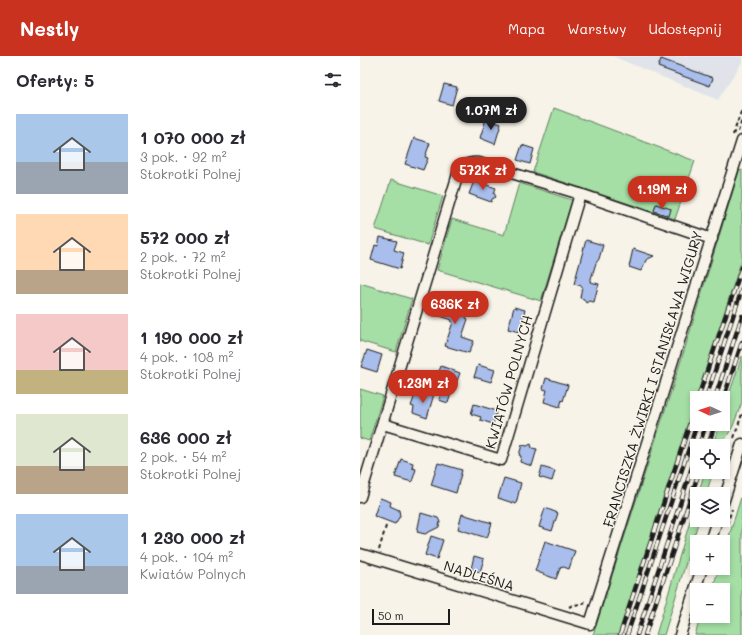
<!DOCTYPE html>
<html lang="pl">
<head>
<meta charset="utf-8">
<style>
	body { margin:0; font-family:Mali,sans-serif; background:#f2f2f3; color:#2b2b33; height:100vh; display:flex; flex-direction:column; font-size:15px; white-space:nowrap }
	* { box-sizing:border-box; margin:0 }
	p { font-size:13px; color:#7c7c81 }
	.icon { flex:none; width:22px; height:22px; fill:none; stroke:currentColor; stroke-width:2; stroke-linecap:round; stroke-linejoin:round }
	.map { position:relative; flex:1; overflow:hidden }
	.sheet { display:flex; flex-direction:column; background:#fff; width:360px }
	.sheet>* { flex:none }
	.needle { width:26px; rotate:274deg }
	.fabs { position:absolute; left:330px; top:335px; display:grid; gap:8px }
	.fabs a { display:grid; place-items:center; width:40px; height:40px; border-radius:0px; background:#fff; box-shadow:0 2px 6px #0003; font-size:20px }
	.scale { position:absolute; left:12px; bottom:10px; width:78px; box-sizing:border-box; padding-left:4px; border:2px solid #1c1c1c; border-top:0; font-size:11px; line-height:14px; white-space:nowrap; color:#1c1c1c; -webkit-text-stroke:3px #f7f3e8; paint-order:stroke }
	.price { position:absolute; translate:-50% -34px; padding:0 9px; border-radius:14px; background:#c8321e; color:#fff; font-size:13px; line-height:26px; filter:drop-shadow(0 1px 2px #0008) }
	.price::after { content:''; position:absolute; left:50%; top:24px; width:12px; height:9px; margin-left:-6px; background:inherit; clip-path:polygon(0 0,100% 0,50% 100%) }
	.price.selected { background:#222; color:#fff }
	ul { padding:0; list-style:none }
	li { display:flex; align-items:center; gap:12px; height:100px; padding:0 16px }
	li span { display:grid; place-items:center; flex:none; width:112px; height:80px; border-radius:0px; color:#555 }
	li>.icon { margin-inline-start:auto }
	span .icon { width:48px; height:48px; fill:#fffc; stroke-width:1 }
	li b { font-size:17px }
	h2 { display:flex; justify-content:space-between; align-items:center; height:48px; padding:0 16px; font-size:17px }
	header { display:flex; align-items:center; gap:24px; box-sizing:border-box; height:56px; padding:0 20px; background:#c8321e; color:#fff }
	header strong { font-size:19px }
	nav { display:flex; gap:22px; margin-inline-start:auto; font-size:14px }
	main { display:flex; flex:1; min-height:0 }
	.map>svg:first-child { display:block }
	.built { fill:#e0e3e9 }
	.green { fill:#a5dfa5; stroke:#607e60 }
	.building { fill:#a9beec; stroke:#1c1c1c }
	.lines { fill:none; stroke-linecap:round; stroke-linejoin:round }
	.minor-casing { stroke:#1c1c1c; stroke-width:13 }
	.path { stroke:#1c1c1c; stroke-width:2; stroke-dasharray:4 3; stroke-linecap:butt }
	.minor { stroke:#f7f3e8; stroke-width:10 }
	.rail-casing { stroke:#1c1c1c; stroke-width:4.5 }
	.rail { stroke:#f7f3e8; stroke-width:3; stroke-dasharray:9; stroke-linecap:butt }
	.labels { text-anchor:middle; stroke-width:3; stroke-linejoin:round; paint-order:stroke }
	.street-label { font-size:14px; fill:#1c1c1c; stroke:#f7f3e8 }
</style>
</head>
<body>
<header>
<strong>Nestly</strong>
<nav><a>Mapa</a><a>Warstwy</a><a>Udostępnij</a></nav>
</header>
<main>
<section class="sheet">
<h2>Oferty: 5<svg class="icon" aria-label="filters" viewBox="0 0 24 24"><path d="M4 7h16M4 17h16"/><circle cx="9" cy="7" r="2"/><circle cx="15" cy="17" r="2"/></svg></h2>
<ul>
<li><span style="background:linear-gradient(#a9c7e8 60%,#9aa5b1 0)"><svg class="icon" aria-label="home" viewBox="0 0 24 24"><path d="M3 11l9-7 9 7M6 9v11h12V9"/></svg></span><div><b>1 070 000 zł</b><p>3 pok. · 92 m²</p><p>Stokrotki Polnej</p></div></li>
<li><span style="background:linear-gradient(#ffd9b3 70%,#b9a48a 0)"><svg class="icon" aria-label="home" viewBox="0 0 24 24"><path d="M3 11l9-7 9 7M6 9v11h12V9"/></svg></span><div><b>572 000 zł</b><p>2 pok. · 72 m²</p><p>Stokrotki Polnej</p></div></li>
<li><span style="background:linear-gradient(#f6c9c9 70%,#c2b280 0)"><svg class="icon" aria-label="home" viewBox="0 0 24 24"><path d="M3 11l9-7 9 7M6 9v11h12V9"/></svg></span><div><b>1 190 000 zł</b><p>4 pok. · 108 m²</p><p>Stokrotki Polnej</p></div></li>
<li><span style="background:linear-gradient(#dfe7d0 65%,#b9a48a 0)"><svg class="icon" aria-label="home" viewBox="0 0 24 24"><path d="M3 11l9-7 9 7M6 9v11h12V9"/></svg></span><div><b>636 000 zł</b><p>2 pok. · 54 m²</p><p>Stokrotki Polnej</p></div></li>
<li><span style="background:linear-gradient(#a9c7e8 65%,#9aa5b1 0)"><svg class="icon" aria-label="home" viewBox="0 0 24 24"><path d="M3 11l9-7 9 7M6 9v11h12V9"/></svg></span><div><b>1 230 000 zł</b><p>4 pok. · 104 m²</p><p>Kwiatów Polnych</p></div></li>
</ul>
</section>
<div class="map">
<svg width="382" height="579" viewBox="0 0 382 579">
	<rect width="100%" height="100%" fill="#f7f3e8"/>
	<filter id="ink" filterUnits="userSpaceOnUse"><feTurbulence type="fractalNoise" baseFrequency=".025" numOctaves="2"/><feDisplacementMap in="SourceGraphic" scale="8" xChannelSelector="R" yChannelSelector="G"/><feConvolveMatrix kernelMatrix="1 2 1 2 8 2 1 2 1" color-interpolation-filters="sRGB"/></filter>
	<g filter="url(#ink)">
		<!-- built -->
		<path class="built" d="M252 0H382V6L358 44Z"/>
		<!-- green -->
		<g class="green">
			<path d="M194 52 335 105 315 163 173 116Z"/>
			<path d="M382 114V203L258 579H233L324 295 379 115Z"/>
			<path d="M31 124 83 140 68 189 15 173Z"/>
			<path d="M159 127 212 144 181 245 77 214 92 163 144 179Z"/>
			<path d="M0 227 52 243 36 296 0 285Z"/>
			<path d="M382 300V346L373 370 361 390H353L359 368H363V357Z"/>
			<path d="M0 333 23 340 9 385 0 382Z"/>
			<path d="M345 416H353L346 438H338Z"/>
			<path d="M382 438V579H335L341 560H363V534H352L359 512H363V500Z"/>
			<path d="M337 442V464H339L304 579H296Z"/>
		</g>
		<!-- building -->
		<g class="building">
			<path d="M301 3 353 22 350 30 298 11Z"/>
			<path d="M84 28 97 31 92 49 79 45Z"/>
			<path d="M126 63 141 68 135 88 120 82Z"/>
			<path d="M54 82 70 87 65 101 68 102 63 114 45 108Z"/>
			<path d="M162 89 174 93 170 108 157 104Z"/>
			<path d="M114 125 136 132 134 137 136 141 132 143 131 146 109 138Z"/>
			<path d="M296 148 311 153 309 160 294 155Z"/>
			<path d="M20 181 37 185 34 194 44 197 40 213 11 204 15 189 18 190Z"/>
			<path d="M226 184 243 189 239 203 236 207 230 226 239 228 237 234 234 246 229 245 226 247 224 243 220 242 222 230 214 228Z"/>
			<path d="M273 193 294 200 286 204 281 215 269 211Z"/>
			<path d="M80 241 92 245 91 249 97 251V253L108 256 106 262 108 263 102 281 114 285 109 297 85 290 93 266H91L92 264 74 258Z"/>
			<path d="M154 251 165 254 159 276 148 273Z"/>
			<path d="M7 294 22 299 17 316 1 311Z"/>
			<path d="M118 309 135 314 131 326 114 321Z"/>
			<path d="M81 310 100 317 97 325H95L88 347 79 344 86 321 78 318Z"/>
			<path d="M186 322 208 329 203 345 202 344 200 351 184 346 187 334 183 333Z"/>
			<path d="M60 334 74 338 67 362 53 357 54 351 51 350 55 339 58 340Z"/>
			<path d="M114 348 137 355 133 368 120 364 121 361 111 358Z"/>
			<path d="M171 388 172 392 177 393 172 410 160 406 161 400 159 399 162 389 167 390Z"/>
			<path d="M41 403 53 407 52 412 56 413 52 426 35 421Z"/>
			<path d="M78 407 102 414 96 437 71 429Z"/>
			<path d="M182 411 195 415 192 425 179 421Z"/>
			<path d="M144 422 161 427 156 448 138 442Z"/>
			<path d="M20 442 31 446 30 450 39 454 40 460 35 468 14 460Z"/>
			<path d="M185 452 198 457 192 475 179 471Z"/>
			<path d="M61 457 78 462 80 466 79 471 65 478 57 476Z"/>
			<path d="M102 458 132 467 127 482 98 473Z"/>
			<path d="M71 480 83 484 77 503 65 499Z"/>
			<path d="M185 485 215 495 209 513 201 510 196 523 175 515Z"/>
			<path d="M114 500 124 503 120 516 111 513Z"/>
		</g>
		<g class="lines">
			<!-- minor casing -->
			<g class="minor-casing">
				<g id="minor">
					<path d="M23 368 141 404 220 138"/>
					<path d="M0 441 98 118C103 109 108 106 119 107L220 138 352 183"/>
					<path d="M363 447 382 388"/>
					<path d="M350 486 357 464"/>
					<path d="M0 498 230 568 382 85"/>
					<path d="M320 579 342 512"/>
				</g>
			</g>
			<!-- path -->
			<g class="path">
				<path d="M378 76 382 64"/>
				<path d="M373 79 382 53"/>
				<path d="M374 382 382 358"/>
				<path d="M367 468 372 453"/>
				<path d="M19 494 26 470"/>
				<path d="M335 505 337 498"/>
				<path d="M209 551 213 549 223 548 226 544"/>
			</g>
			<!-- minor -->
			<use href="#minor" class="minor"/>
			<!-- rail casing -->
			<g class="rail-casing">
				<g id="rail">
					<path d="M338 342 382 211"/>
					<path d="M346 342 382 233"/>
					<path d="M355 342 382 260"/>
					<path d="M363 344 382 286"/>
					<path d="M339 390 346 368"/>
					<path d="M348 390 355 368"/>
					<path d="M260 579 337 346"/>
					<path d="M267 579 337 368"/>
					<path d="M277 579 337 396"/>
					<path d="M285 579 339 416"/>
				</g>
			</g>
			<!-- rail -->
			<use href="#rail" class="rail"/>
		</g>
	</g>
	<g class="labels">
		<!-- street labels -->
		<g class="street-label">
			<text transform="translate(293 323) rotate(-73)" y="5">FRANCISZKA ŻWIRKI I STANISŁAWA WIGURY</text>
			<text transform="translate(149 326) rotate(-74)" y="5">KWIATÓW POLNYCH</text>
			<text transform="translate(119 520) rotate(17)" y="5">NADLEŚNA</text>
		</g>
	</g>
</svg>
<div class="fabs">
<a><svg class="needle" viewBox="-14 -14 28 28"><path d="M0-13l5 13h-10z" fill="#e53935"/><path d="M0 13l5-13h-10z" fill="#7c7c81"/></svg></a>
<a><svg class="icon" aria-label="locate" viewBox="0 0 24 24"><circle cx="12" cy="12" r="6"/><path d="M12 2v4M12 18v4M2 12h4M18 12h4"/></svg></a>
<a><svg class="icon" aria-label="layers" viewBox="0 0 24 24"><path d="M12 4l9 5-9 5-9-5zM3 14l9 5 9-5"/></svg></a>
<a>+</a>
<a>−</a>
</div>
<div class="scale">50 m</div>
<b class="price selected" style="left:131px;top:75px">1.07M zł</b>
<b class="price" style="left:123px;top:135px">572K zł</b>
<b class="price" style="left:302px;top:154px">1.19M zł</b>
<b class="price" style="left:95px;top:269px">636K zł</b>
<b class="price" style="left:63px;top:348px">1.23M zł</b>
</div>
</main>
</body>
</html>
